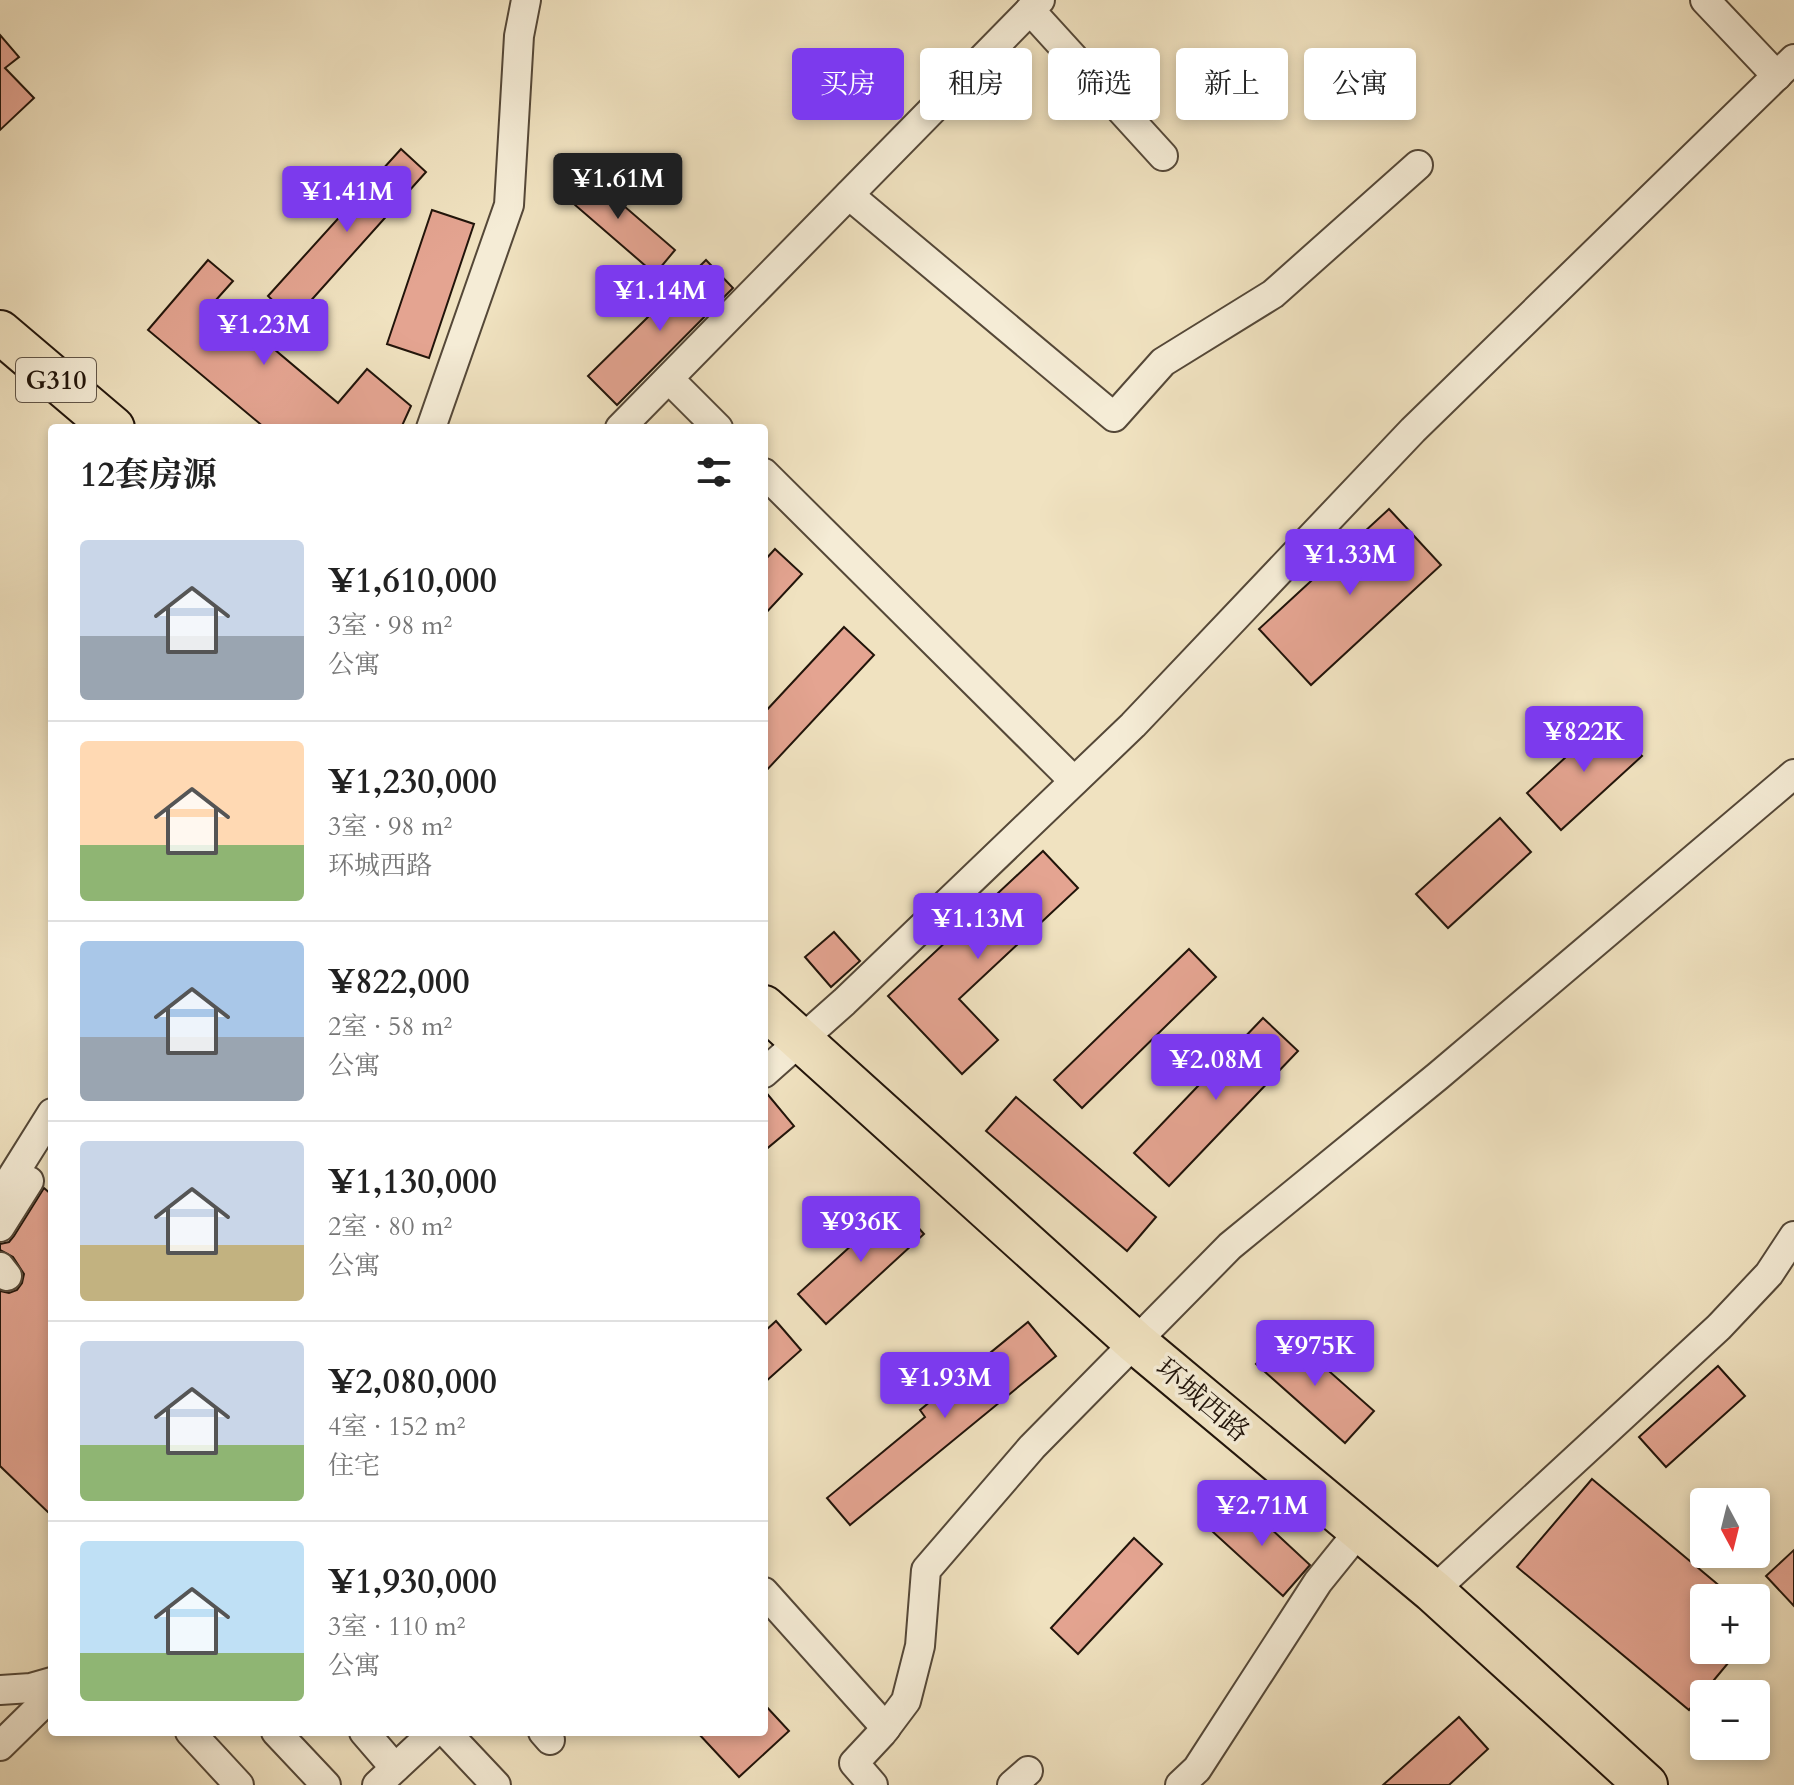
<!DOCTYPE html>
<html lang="zh">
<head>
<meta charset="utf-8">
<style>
	body { margin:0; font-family:Cardo,"Noto Serif SC",serif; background:#f2f2f2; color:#222; height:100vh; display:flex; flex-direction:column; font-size:30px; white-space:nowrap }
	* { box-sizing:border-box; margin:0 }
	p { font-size:26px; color:#767676 }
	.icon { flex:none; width:44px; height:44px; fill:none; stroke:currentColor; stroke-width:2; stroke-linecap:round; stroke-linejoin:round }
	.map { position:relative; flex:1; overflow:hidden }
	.details { position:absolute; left:48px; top:424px; width:720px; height:1312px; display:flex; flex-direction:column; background:#fff; border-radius:8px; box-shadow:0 4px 12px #0003 }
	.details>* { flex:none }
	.top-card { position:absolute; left:792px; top:48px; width:760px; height:72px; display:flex; gap:16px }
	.needle { width:52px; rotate:173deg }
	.fabs { position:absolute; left:1690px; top:1488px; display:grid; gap:16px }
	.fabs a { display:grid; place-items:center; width:80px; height:80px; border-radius:8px; background:#fff; box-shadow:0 4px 12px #0003; font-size:40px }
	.price { position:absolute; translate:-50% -68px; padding:0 18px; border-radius:8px; background:#7c3aed; color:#fff; font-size:26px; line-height:52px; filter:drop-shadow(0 2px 4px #0008) }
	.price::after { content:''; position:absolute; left:50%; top:48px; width:24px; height:18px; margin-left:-12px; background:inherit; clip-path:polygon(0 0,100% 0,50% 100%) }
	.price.selected { background:#222; color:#fff }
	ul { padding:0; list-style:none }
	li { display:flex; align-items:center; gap:24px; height:200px; padding:0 32px }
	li+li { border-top:2px solid #e0e0e0 }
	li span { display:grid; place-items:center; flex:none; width:224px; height:160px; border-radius:8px; color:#555 }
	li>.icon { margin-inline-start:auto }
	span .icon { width:96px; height:96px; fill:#fffc; stroke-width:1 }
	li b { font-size:34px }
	h2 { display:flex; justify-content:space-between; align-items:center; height:96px; padding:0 32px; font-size:34px }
	.tag { padding:0 28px; border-radius:8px; background:#fff; box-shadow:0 4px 12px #0003; font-size:28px; line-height:72px }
	.tag.selected { background:#7c3aed; color:#fff }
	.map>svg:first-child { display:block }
	.building { fill:#e4a491; stroke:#21140a; stroke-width:2 }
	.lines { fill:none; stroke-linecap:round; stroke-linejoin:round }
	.minor-casing { stroke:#554838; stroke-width:32 }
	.highway-casing { stroke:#21140a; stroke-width:46 }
	.minor { stroke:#f5ecd6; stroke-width:28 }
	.highway { stroke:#f0e2c0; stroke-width:42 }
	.labels { text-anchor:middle; stroke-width:7; stroke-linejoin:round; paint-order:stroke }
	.shield { fill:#f5ecd6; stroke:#615547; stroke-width:2 }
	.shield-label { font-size:26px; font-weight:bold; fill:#21140a }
	.street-label { font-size:28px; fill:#21140a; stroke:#f5ecd6 }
</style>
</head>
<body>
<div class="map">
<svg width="1794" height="1785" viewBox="0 0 1794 1785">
	<rect width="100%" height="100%" fill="#f0e2c0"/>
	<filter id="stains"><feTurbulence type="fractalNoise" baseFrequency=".0025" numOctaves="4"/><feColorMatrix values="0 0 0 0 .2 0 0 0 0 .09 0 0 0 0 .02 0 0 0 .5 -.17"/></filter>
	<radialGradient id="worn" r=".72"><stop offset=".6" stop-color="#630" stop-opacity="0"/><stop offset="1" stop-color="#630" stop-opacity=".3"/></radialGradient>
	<!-- building -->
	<g class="building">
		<path d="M0 35 19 57 5 68 34 98 0 130Z"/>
		<path d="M401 149 426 172 298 315 282 309 268 296Z"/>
		<path d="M580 168 675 250 655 274 560 192Z"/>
		<path d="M432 210 474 224 429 358 387 344Z"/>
		<path d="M208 260 233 281 216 300 338 403 367 369 411 406 401 428H265L148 330Z"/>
		<path d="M706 260 733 288 617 405 588 376Z"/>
		<path d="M1389 509 1441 565 1311 685 1259 629Z"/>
		<path d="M775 549 802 574 764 615V561Z"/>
		<path d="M844 627 874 655 764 773V713Z"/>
		<path d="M1607 719 1642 756 1561 830 1527 793Z"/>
		<path d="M1500 818 1531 852 1448 928 1416 894Z"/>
		<path d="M1043 851 1078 888 959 999 998 1040 962 1074 888 996Z"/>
		<path d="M834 932 860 961 831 987 805 957Z"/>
		<path d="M1189 949 1216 977 1082 1108 1054 1080Z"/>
		<path d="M1263 1018 1298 1051 1169 1186 1134 1153Z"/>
		<path d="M764 1090 794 1126 764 1151Z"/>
		<path d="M1016 1097 1156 1217 1127 1251 986 1131Z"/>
		<path d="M44 1188 52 1195V1516L0 1466V1291L9 1293 17 1290 22 1283 24 1274 13 1257 0 1250V1244L9 1242 14 1236Z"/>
		<path d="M897 1204 924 1234 826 1324 798 1294Z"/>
		<path d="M776 1321 801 1350 764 1383V1332Z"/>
		<path d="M1028 1322 1056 1356 850 1525 827 1498 925 1417 920 1410Z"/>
		<path d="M1285 1332 1374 1411 1345 1443 1256 1364Z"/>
		<path d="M1718 1366 1745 1396 1666 1467 1639 1437Z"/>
		<path d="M1592 1479 1734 1598H1704V1650H1739L1689 1710 1517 1567Z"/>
		<path d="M1241 1501 1310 1565 1283 1596 1213 1532Z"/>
		<path d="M1134 1538 1162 1564 1078 1654 1051 1628Z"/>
		<path d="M1794 1550V1606L1766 1576Z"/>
		<path d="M764 1704 789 1731 739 1777 697 1732H764Z"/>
		<path d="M1459 1717 1488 1749 1449 1785H1383Z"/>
	</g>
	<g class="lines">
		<!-- minor casing -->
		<g class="minor-casing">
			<g id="minor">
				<path d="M1705 0 1777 76"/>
				<path d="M1030 10 1163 156"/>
				<path d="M849 195 1114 417 1163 362 1273 294 1418 165"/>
				<path d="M669 379 718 428"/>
				<path d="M431 428 509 205 519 36 526 0"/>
				<path d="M620 428 1040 0"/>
				<path d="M764 473 1074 781"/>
				<path d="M764 1073 844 1002 1133 725 1413 430 1794 59"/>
				<path d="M0 1196 52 1113"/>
				<path d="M0 1227 29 1181"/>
				<path d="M0 1267 7 1276"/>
				<path d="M1433 1591 1719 1327 1769 1274 1794 1236"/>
				<path d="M764 1592 886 1728"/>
				<path d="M0 1690 31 1688 52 1682"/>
				<path d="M190 1732 239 1785"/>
				<path d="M276 1732 326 1785"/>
				<path d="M364 1732 395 1768"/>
				<path d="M446 1732 496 1785"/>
				<path d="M543 1732 550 1740"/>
				<path d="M0 1746 52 1695"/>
				<path d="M377 1785 434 1732"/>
				<path d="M873 1785 854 1763 882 1733 906 1701 920 1646 926 1570 1032 1447 1230 1246 1438 1076 1794 774"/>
				<path d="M1012 1785 1028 1771"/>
				<path d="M1180 1785 1197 1769 1318 1582 1360 1530"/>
			</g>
		</g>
		<!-- highway casing -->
		<g class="highway-casing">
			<g id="highway">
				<path d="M0 332 113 428"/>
				<path d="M764 1007 1135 1342 1433 1591 1646 1785"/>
			</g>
		</g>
		<!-- minor -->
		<use href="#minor" class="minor"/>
		<!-- highway -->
		<use href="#highway" class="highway"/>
	</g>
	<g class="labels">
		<!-- shield labels -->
		<rect class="shield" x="16" y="358" width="80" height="44" rx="6"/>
		<g class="shield-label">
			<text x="56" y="389">G310</text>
		</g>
		<!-- street labels -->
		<g class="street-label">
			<text transform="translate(1203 1399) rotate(40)" y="10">环城西路</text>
		</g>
	</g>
	<rect width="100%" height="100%" filter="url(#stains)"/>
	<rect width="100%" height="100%" fill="url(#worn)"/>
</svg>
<div class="fabs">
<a><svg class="needle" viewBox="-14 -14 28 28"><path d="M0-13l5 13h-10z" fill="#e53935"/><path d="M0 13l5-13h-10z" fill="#767676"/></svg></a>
<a>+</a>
<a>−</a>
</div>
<b class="price selected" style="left:618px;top:221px">¥1.61M</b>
<b class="price" style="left:347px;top:234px">¥1.41M</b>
<b class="price" style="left:660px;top:333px">¥1.14M</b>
<b class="price" style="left:264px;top:367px">¥1.23M</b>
<b class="price" style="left:1350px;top:597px">¥1.33M</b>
<b class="price" style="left:1584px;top:774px">¥822K</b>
<b class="price" style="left:978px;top:961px">¥1.13M</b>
<b class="price" style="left:1216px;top:1102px">¥2.08M</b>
<b class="price" style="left:861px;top:1264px">¥936K</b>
<b class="price" style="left:1315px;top:1388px">¥975K</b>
<b class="price" style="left:945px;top:1420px">¥1.93M</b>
<b class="price" style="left:1262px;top:1548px">¥2.71M</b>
<div class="top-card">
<a class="tag selected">买房</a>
<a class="tag">租房</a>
<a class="tag">筛选</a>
<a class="tag">新上</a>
<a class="tag">公寓</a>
</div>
<section class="details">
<h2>12套房源<svg class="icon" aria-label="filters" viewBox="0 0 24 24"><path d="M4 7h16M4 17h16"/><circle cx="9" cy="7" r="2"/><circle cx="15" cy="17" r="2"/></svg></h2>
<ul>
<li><span style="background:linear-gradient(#c9d6e8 60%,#9aa5b1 0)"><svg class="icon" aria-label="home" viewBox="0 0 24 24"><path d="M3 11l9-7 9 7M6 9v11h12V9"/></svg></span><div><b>¥1,610,000</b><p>3室 · 98 m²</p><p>公寓</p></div></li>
<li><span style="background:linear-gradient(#ffd9b3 65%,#8fb573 0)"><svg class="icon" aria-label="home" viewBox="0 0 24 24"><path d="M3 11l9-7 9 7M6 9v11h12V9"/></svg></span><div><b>¥1,230,000</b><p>3室 · 98 m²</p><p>环城西路</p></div></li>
<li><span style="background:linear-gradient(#a9c7e8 60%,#9aa5b1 0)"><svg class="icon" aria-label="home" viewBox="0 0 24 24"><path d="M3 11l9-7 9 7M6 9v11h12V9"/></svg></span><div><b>¥822,000</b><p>2室 · 58 m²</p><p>公寓</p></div></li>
<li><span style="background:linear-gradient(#c9d6e8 65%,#c2b280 0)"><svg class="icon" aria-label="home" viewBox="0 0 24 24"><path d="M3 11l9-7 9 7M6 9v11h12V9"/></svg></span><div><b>¥1,130,000</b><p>2室 · 80 m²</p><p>公寓</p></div></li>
<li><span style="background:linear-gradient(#c9d6e8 65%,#8fb573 0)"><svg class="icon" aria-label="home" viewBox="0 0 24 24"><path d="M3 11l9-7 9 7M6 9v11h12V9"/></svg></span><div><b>¥2,080,000</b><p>4室 · 152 m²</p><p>住宅</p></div></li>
<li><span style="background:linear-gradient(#bfe0f5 70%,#8fb573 0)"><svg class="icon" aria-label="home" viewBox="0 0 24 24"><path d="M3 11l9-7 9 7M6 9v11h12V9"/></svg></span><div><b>¥1,930,000</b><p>3室 · 110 m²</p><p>公寓</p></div></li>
</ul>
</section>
</div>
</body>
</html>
